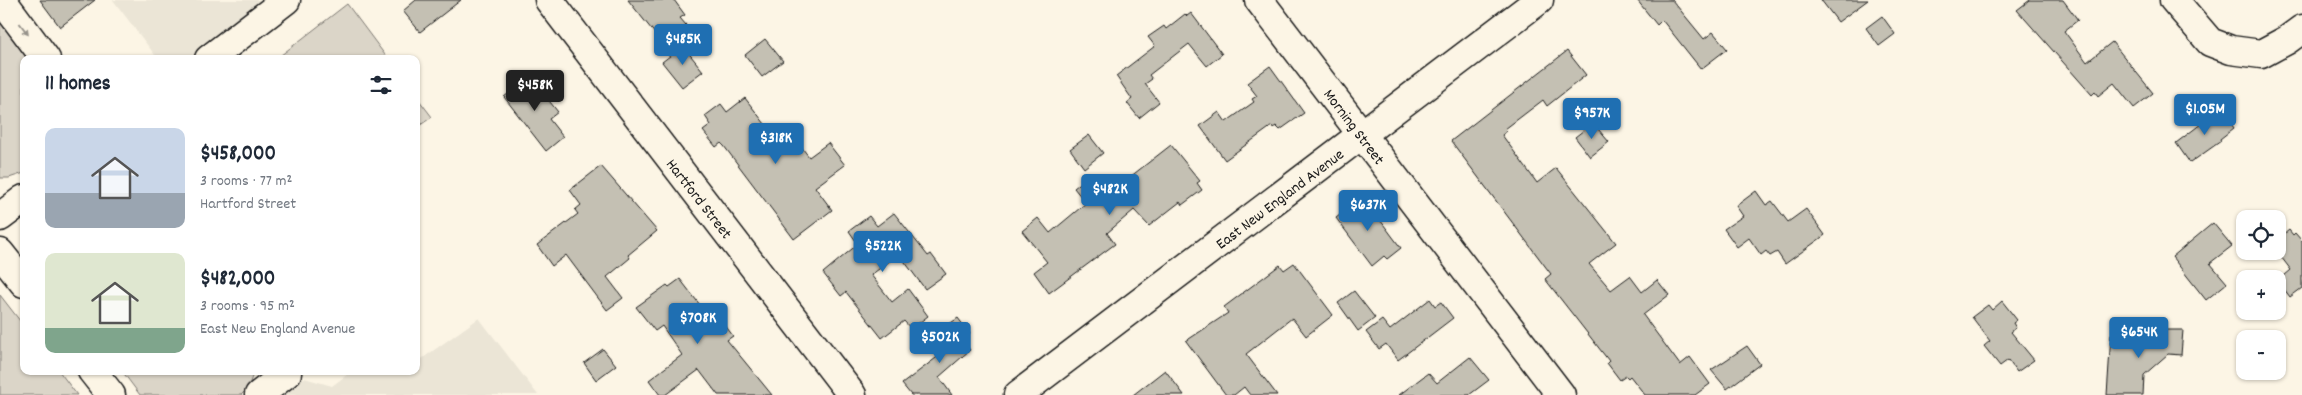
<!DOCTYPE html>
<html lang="en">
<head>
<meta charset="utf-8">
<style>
	body { margin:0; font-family:Dekko,sans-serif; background:#f6f6f7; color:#1f2937; height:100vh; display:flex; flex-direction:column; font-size:19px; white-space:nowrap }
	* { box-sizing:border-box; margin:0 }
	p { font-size:16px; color:#747a83 }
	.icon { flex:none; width:28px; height:28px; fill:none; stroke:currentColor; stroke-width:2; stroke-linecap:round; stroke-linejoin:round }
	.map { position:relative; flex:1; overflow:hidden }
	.sheet { position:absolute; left:20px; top:55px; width:400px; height:320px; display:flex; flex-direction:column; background:#fff; border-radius:10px; box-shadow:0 1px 4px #0004 }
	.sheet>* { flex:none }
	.tools { position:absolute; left:2236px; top:210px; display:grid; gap:10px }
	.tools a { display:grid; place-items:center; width:50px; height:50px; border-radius:10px; background:#fff; box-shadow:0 1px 4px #0004; font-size:25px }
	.price { position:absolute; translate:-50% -42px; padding:0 11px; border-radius:5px; background:#1f6fb2; color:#fff; font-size:16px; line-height:32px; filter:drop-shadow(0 1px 2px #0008) }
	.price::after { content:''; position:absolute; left:50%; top:30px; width:15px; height:11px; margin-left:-8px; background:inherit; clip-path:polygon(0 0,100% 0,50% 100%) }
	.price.current { background:#222; color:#fff }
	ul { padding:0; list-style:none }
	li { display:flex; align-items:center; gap:15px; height:125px; padding:0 25px }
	li span { display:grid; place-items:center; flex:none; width:140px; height:100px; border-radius:10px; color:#555 }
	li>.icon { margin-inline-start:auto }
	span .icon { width:60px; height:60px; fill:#fffc; stroke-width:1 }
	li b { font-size:21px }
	h2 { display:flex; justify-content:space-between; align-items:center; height:60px; padding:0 25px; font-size:21px }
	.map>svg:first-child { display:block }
	.built { fill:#ebe5d6 }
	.green { fill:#dbd5c8; stroke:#7c7872 }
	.building { fill:#c4c0b3; stroke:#1c1c1c }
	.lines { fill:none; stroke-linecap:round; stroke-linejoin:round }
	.minor-casing { stroke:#1c1c1c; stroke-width:31 }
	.major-casing { stroke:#1c1c1c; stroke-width:31 }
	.minor { stroke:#fcf5e5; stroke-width:28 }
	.major { stroke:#fcf5e5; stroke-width:28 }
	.oneway { fill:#97938b }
	.labels { text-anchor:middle; stroke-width:4; stroke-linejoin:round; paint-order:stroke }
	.street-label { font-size:16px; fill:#1c1c1c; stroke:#fcf5e5 }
</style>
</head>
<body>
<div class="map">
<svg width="2302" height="395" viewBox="0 0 2302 395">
	<rect width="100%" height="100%" fill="#fcf5e5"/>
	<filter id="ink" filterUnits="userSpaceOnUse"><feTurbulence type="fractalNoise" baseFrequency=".02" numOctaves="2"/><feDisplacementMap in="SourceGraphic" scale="10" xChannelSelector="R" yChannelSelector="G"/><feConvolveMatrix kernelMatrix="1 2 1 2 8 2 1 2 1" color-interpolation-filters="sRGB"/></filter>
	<g filter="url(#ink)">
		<!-- built -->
		<g class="built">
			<path d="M113 0H286L209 59H158Z"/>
			<path d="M479 318 538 395H259L287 373 332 386 352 371H399L401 374 406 371H416V363Z"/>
		</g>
		<!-- green -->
		<g class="green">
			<path d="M347 4 388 59H276Z"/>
			<path d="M0 14 34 59H24V173L9 178H0Z"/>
			<path d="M416 96 432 117 416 128Z"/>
			<path d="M0 295 24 326V371H59L77 395H0Z"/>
			<path d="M122 371H254L248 388 241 395H140Z"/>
		</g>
		<!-- building -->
		<g class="building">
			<path d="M40 0H95L60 27Z"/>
			<path d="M416 0H461L420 32 403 11Z"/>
			<path d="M628 0H674L685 15 680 18 686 25 664 45Z"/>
			<path d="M1637 0H1672L1704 39 1713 32 1727 49 1701 69 1662 20 1657 25Z"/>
			<path d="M1821 0H1868L1838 22Z"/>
			<path d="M2030 0H2063L2078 20 2064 31 2087 62 2112 42 2153 93 2134 108 2114 83 2098 96 2095 92 2092 95 2017 10Z"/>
			<path d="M1191 13 1222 54 1207 66 1189 44 1149 75 1152 79 1145 84 1159 102 1139 118 1127 103 1132 99 1116 76 1155 46 1148 37 1164 26 1166 29 1185 14 1187 16Z"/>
			<path d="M1882 16 1895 34 1879 46 1866 28Z"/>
			<path d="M765 39 783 61 762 77 745 55Z"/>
			<path d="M683 46 703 71 682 87 662 62Z"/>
			<path d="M1567 51 1586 75 1547 106 1543 100 1505 129 1507 131 1502 135 1537 183 1556 168 1616 243 1589 264 1611 290 1630 276 1642 292 1657 280 1669 295 1643 315 1680 365 1690 357 1710 384 1695 395H1645L1630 376 1628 378 1626 376 1620 380 1607 363 1609 361 1545 279 1551 274 1451 141Z"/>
			<path d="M1270 66 1304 113 1280 130 1276 126 1273 128 1272 126 1225 160 1200 126 1219 112 1226 122 1254 102 1252 99 1257 96 1247 83Z"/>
			<path d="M530 77 558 112 549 119 563 137 546 151 504 97Z"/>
			<path d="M745 98 775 137 787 128 809 157 828 143 845 165 815 187 832 210 794 239 724 146 721 143 716 147 703 131 711 125 705 116 721 104 727 112Z"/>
			<path d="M2218 111 2220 114 2223 112 2234 128 2220 139 2221 141 2190 163 2176 143Z"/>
			<path d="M1593 123 1609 142 1590 157 1575 137Z"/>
			<path d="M1089 135 1103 153 1084 168 1070 149Z"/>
			<path d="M1171 145 1200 181 1197 183 1202 190 1182 205 1180 202 1149 226 1134 210 1107 233 1115 244 1049 293 1034 272 1047 262 1022 231 1038 218 1050 233 1086 203 1074 188 1087 178 1103 198Z"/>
			<path d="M601 166 657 231 628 255 630 258 607 277 623 298 607 310 566 255 552 266 537 245 578 214 575 210 581 205 570 190Z"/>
			<path d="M1756 191 1766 205 1772 201 1788 222 1806 209 1825 235 1785 264 1777 252 1770 256 1766 251 1761 255 1749 238 1737 247 1724 229 1743 216 1736 206Z"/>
			<path d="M1363 197 1401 248 1387 259 1384 256 1372 266 1336 218Z"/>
			<path d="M894 213 928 256 931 254 946 274 925 289 899 254 871 275 892 302 908 289 928 316 911 329 904 321 882 338 846 292 841 296 823 273 858 244 849 231 869 216 877 226Z"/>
			<path d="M2213 223 2232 246 2210 263 2227 283 2206 300 2172 257Z"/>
			<path d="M2289 230 2293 235 2295 233 2302 241V288L2290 297 2278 281 2291 270 2278 253V239Z"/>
			<path d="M1294 263 1333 315 1306 336 1292 318 1246 354 1277 395H1250L1244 387 1234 395H1226L1186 341 1228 313 1224 307 1280 265 1284 270Z"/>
			<path d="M680 279 707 314 713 309 733 336 727 340 772 395H718L699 370 665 395H660L649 380 682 355 662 326 655 331 636 307 667 285 669 287Z"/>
			<path d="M1354 291 1375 318 1358 331 1338 303Z"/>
			<path d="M1430 299 1435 306 1441 302 1453 318 1398 360 1386 344 1379 349 1366 332 1382 320 1390 330Z"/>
			<path d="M2002 301 2017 320 2013 323 2016 328 2011 332 2034 360 2017 372 2008 360 2000 366 1984 346 1990 341 1972 317 1988 305 1992 310Z"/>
			<path d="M958 318 970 334 962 340 970 350 939 377 952 395H911L902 384 953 345 942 329Z"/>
			<path d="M2152 330H2183L2181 355 2168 354 2144 375 2143 395H2107L2111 334 2151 336Z"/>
			<path d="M1747 346 1760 364 1727 389 1711 370Z"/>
			<path d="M603 349 616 365 596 380 584 363Z"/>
			<path d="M1470 357 1489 380 1469 395H1399L1428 373 1437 383Z"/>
			<path d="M1165 370 1184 395H1133Z"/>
		</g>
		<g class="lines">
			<!-- minor casing -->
			<g class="minor-casing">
				<g id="minor">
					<path d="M2 0 46 59"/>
					<path d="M549 0 852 395"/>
					<path d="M1259 0 1561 395"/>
					<path d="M2174 0 2210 42 2231 50 2261 54 2287 40 2302 29"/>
					<path d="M259 395 287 373 285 371"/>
					<path d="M1018 395 1539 0"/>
				</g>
			</g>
			<!-- major casing -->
			<g class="major-casing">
				<g id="major">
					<path d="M209 59 286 0"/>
					<path d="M0 217 24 199"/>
					<path d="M0 253 24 283"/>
					<path d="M92 371 111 395"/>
				</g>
			</g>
			<!-- minor -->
			<use href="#minor" class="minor"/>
			<!-- major -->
			<use href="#major" class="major"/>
		</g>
		<!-- one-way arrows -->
		<defs><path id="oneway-solid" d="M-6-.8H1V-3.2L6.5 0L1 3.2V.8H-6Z" transform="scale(1.25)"/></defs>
		<use class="oneway" href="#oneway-solid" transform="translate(24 29) rotate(53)"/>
	</g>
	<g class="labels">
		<!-- street labels -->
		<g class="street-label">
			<text transform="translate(1355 126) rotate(53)" y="6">Morning Street</text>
			<text transform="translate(700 198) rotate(52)" y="6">Hartford Street</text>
			<text transform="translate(1279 198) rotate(-37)" y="6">East New England Avenue</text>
		</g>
	</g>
</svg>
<div class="tools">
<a><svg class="icon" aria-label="locate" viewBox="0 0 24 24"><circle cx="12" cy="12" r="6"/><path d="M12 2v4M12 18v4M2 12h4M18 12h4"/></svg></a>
<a>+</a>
<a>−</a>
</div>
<b class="price" style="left:683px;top:66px">$485K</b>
<b class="price current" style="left:535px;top:112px">$458K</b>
<b class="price" style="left:2205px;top:136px">$1.05M</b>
<b class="price" style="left:1592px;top:140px">$957K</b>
<b class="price" style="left:776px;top:165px">$318K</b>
<b class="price" style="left:1110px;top:216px">$482K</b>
<b class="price" style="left:1368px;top:232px">$637K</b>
<b class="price" style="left:883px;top:273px">$522K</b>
<b class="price" style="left:698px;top:345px">$708K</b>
<b class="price" style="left:2139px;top:359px">$654K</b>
<b class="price" style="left:940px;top:364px">$502K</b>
<section class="sheet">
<h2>11 homes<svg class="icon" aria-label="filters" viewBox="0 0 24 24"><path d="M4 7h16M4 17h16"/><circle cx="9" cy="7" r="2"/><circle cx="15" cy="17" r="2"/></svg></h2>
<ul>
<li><span style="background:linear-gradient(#c9d6e8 65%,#9aa5b1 0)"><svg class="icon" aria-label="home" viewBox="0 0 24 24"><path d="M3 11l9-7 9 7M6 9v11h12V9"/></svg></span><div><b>$458,000</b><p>3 rooms · 77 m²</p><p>Hartford Street</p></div></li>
<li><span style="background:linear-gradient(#dfe7d0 75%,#7fa58c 0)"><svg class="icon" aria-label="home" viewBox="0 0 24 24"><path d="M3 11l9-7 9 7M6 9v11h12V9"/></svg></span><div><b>$482,000</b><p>3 rooms · 95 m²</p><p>East New England Avenue</p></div></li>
</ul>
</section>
</div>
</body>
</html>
